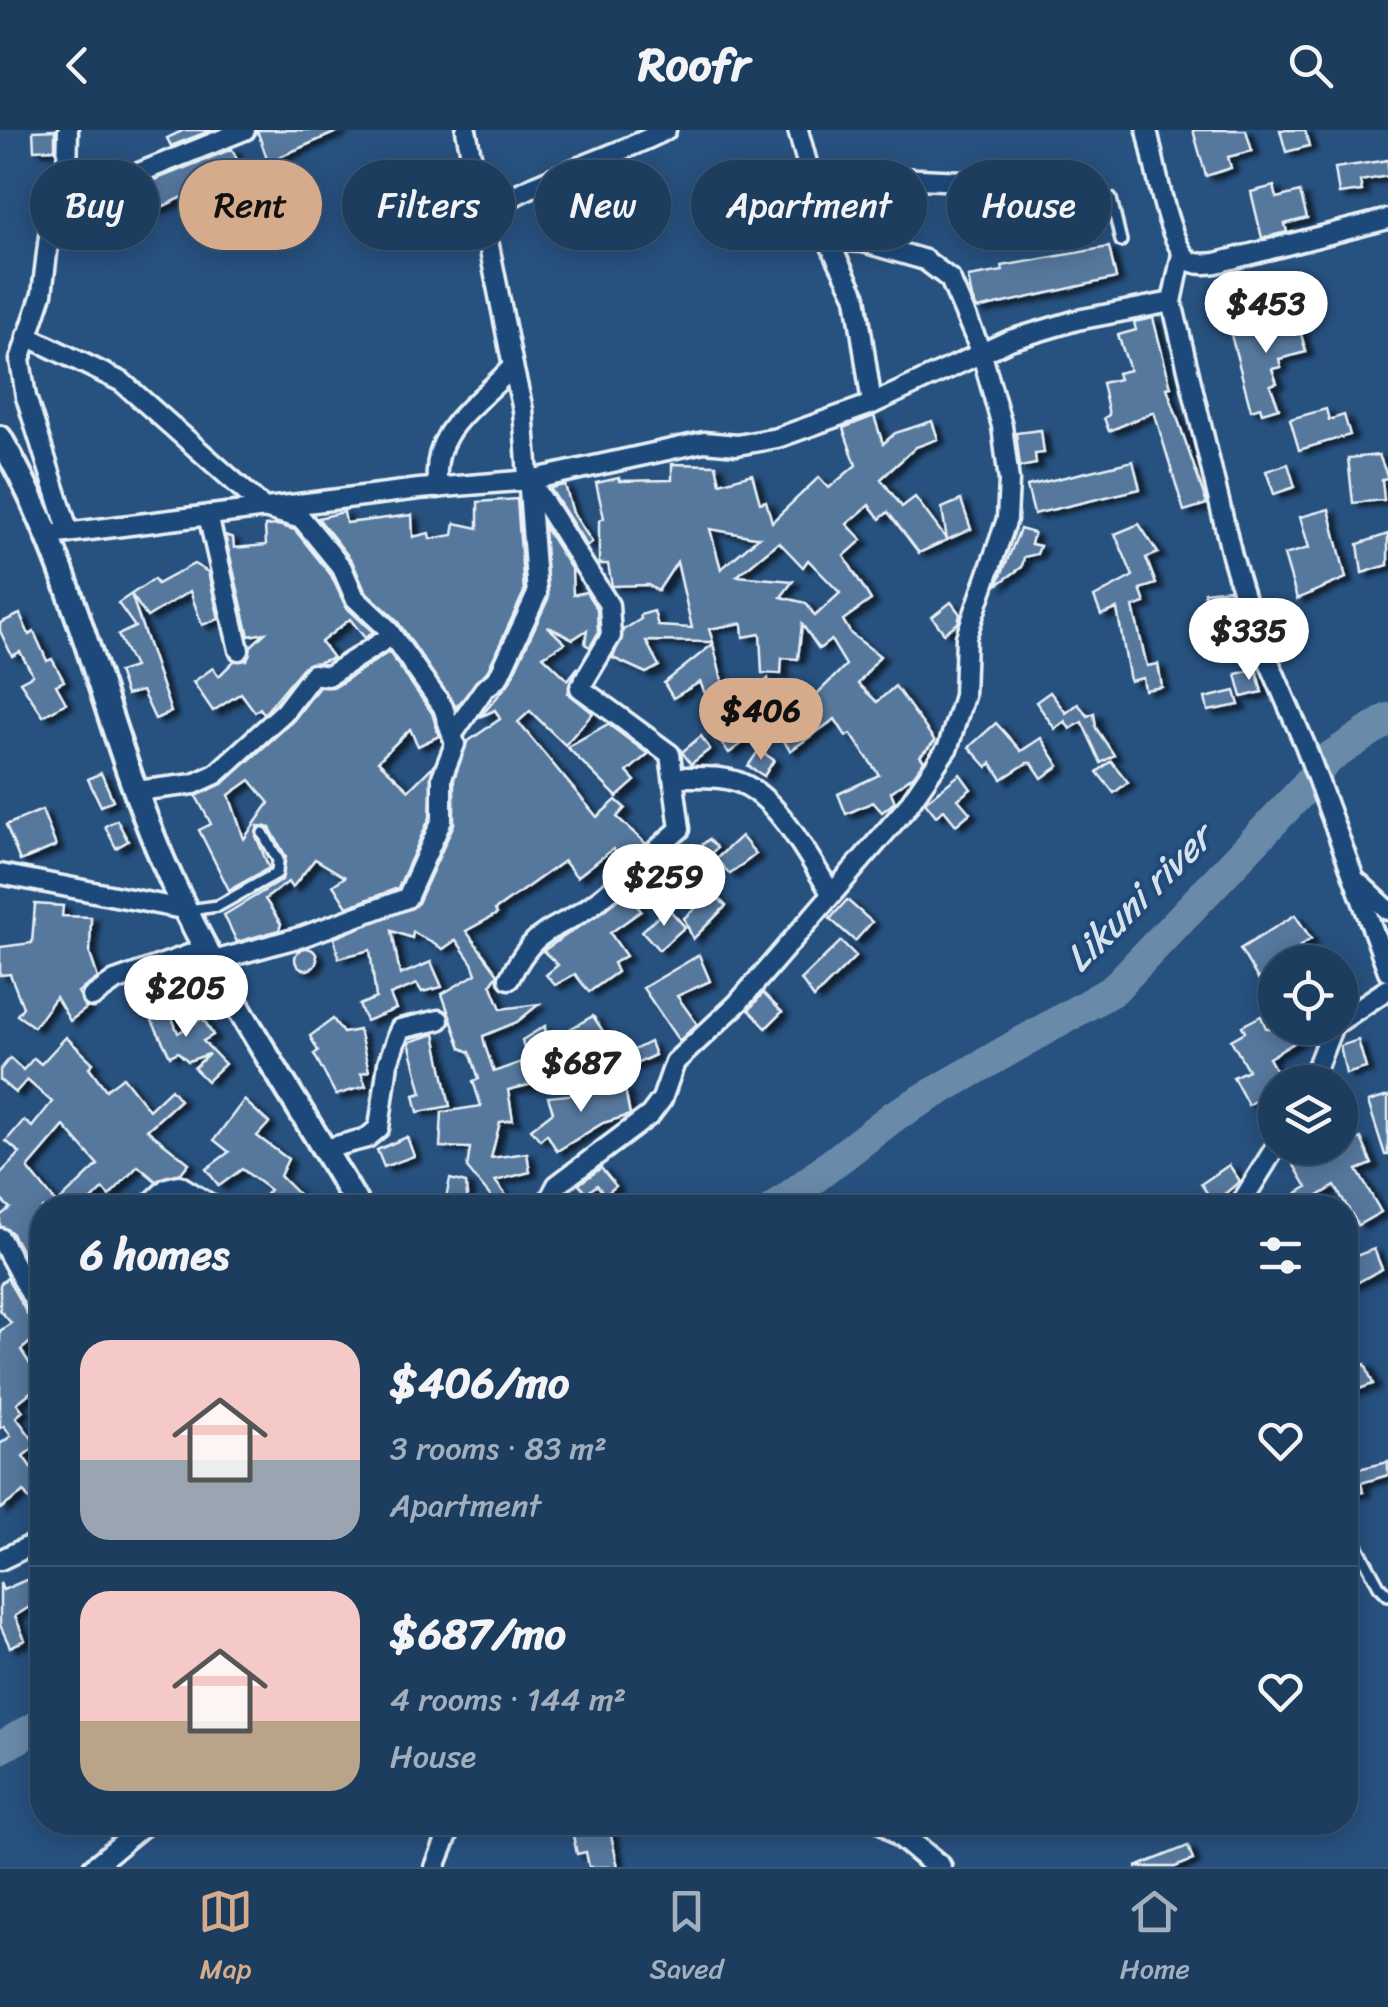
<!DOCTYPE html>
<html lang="en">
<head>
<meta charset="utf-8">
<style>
	body { margin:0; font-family:Sriracha,sans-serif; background:#254465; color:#f1f3f6; height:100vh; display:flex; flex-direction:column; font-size:38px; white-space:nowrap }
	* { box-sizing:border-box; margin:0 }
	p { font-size:32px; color:#a0aebd }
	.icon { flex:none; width:55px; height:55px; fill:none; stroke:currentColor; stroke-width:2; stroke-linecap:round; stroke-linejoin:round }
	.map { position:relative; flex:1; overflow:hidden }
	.sheet { position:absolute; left:30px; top:1065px; width:1328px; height:640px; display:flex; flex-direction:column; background:#1d3d5f; border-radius:40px; box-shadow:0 5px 25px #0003,0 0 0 2px #3b5674 }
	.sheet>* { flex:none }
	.hud { position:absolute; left:30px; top:30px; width:1330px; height:90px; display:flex; gap:20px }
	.tools { position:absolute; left:1258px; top:815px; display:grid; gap:20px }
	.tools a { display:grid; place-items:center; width:100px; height:100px; border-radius:50%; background:#1d3d5f; box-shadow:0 5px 25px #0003,0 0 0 2px #3b5674; font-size:50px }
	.price { position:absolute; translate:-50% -85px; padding:0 22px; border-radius:35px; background:#fff; color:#222; font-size:32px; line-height:65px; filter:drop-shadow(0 2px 5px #0008) }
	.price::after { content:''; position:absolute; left:50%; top:60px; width:30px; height:22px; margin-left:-15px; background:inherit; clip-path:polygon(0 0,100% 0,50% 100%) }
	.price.current { background:#d6ab8b; color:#111 }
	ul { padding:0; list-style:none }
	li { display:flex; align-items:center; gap:30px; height:250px; padding:0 50px }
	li+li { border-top:2px solid #3b5674 }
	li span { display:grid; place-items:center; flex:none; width:280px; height:200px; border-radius:30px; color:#555 }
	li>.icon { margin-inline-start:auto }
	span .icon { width:120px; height:120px; fill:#fffc; stroke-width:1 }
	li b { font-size:42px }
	h2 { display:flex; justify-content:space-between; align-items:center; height:120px; padding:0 50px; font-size:42px }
	.tag { padding:0 35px; border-radius:45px; background:#1d3d5f; box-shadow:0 5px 25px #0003,0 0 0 2px #3b5674; font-size:35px; line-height:90px }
	.tag.current { background:#d6ab8b; color:#111 }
	header { display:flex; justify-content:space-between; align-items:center; height:130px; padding:0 50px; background:#1d3d5f; font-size:45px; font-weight:700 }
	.tabs { display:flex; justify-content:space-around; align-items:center; height:140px; border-top:2px solid #3b5674; background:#1d3d5f; font-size:28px; color:#a0aebd }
	.tabs a { display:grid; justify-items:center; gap:5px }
	.tabs .current { color:#d6ab8b }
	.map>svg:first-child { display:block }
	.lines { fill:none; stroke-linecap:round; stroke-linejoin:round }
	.river { stroke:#6b8aaa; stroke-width:32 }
	.building { fill:#57789d; stroke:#e8f1f8; stroke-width:2.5; fill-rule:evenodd; filter:url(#shadow) }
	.service-casing { stroke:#e8f1f8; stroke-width:16 }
	.minor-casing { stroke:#e8f1f8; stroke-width:25 }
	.tertiary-casing { stroke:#e8f1f8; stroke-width:30 }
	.service { stroke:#1f4a7a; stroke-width:9 }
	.minor { stroke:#1f4a7a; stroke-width:18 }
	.tertiary { stroke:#1f4a7a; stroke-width:22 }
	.labels { text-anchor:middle; stroke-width:8; stroke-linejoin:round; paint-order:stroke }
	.water-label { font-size:38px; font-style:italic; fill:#d5e2ec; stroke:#1f4a7a }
</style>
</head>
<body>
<header><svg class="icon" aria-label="back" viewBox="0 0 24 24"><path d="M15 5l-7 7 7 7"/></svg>Roofr<svg class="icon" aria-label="search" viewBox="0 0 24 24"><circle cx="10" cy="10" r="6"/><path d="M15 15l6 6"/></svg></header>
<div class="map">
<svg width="1388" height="1737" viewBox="0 0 1388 1737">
	<defs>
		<filter id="shadow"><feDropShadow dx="7" dy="4" stdDeviation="2.5" flood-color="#0009"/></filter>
	</defs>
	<rect width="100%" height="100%" fill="#27517f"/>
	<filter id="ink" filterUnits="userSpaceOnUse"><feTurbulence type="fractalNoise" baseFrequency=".01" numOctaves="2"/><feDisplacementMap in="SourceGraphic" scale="20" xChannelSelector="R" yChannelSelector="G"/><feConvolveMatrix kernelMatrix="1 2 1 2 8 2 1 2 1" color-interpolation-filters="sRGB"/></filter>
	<g filter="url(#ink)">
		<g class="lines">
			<!-- river -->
			<g class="river">
				<path d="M775 1078 894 986 1113 860 1302 661 1326 630 1388 589"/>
				<path d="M0 1618 42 1594"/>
			</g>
		</g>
		<!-- building -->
		<g class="building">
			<path d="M55 0V19L34 20 33 1Z"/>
			<path d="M184 0H212L171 16 167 8Z"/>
			<path d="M257 0H341L268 32Z"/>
			<path d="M1193 0H1246L1252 21 1228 27 1231 38 1206 46Z"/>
			<path d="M1280 0H1305L1309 16 1286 22Z"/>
			<path d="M232 19 242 40 127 93 120 91 109 68Z"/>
			<path d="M1388 30V46L1360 51 1362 61 1339 64 1335 38Z"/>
			<path d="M1274 56 1277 68 1300 62 1307 88 1285 94 1287 102 1262 108 1251 62Z"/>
			<path d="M1109 117 1116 148 977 179 972 168 968 147 1003 141 1002 136Z"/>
			<path d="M1295 182 1306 222 1279 229 1281 237 1272 239 1277 253 1270 255 1279 278 1262 283 1260 277 1251 280 1230 201Z"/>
			<path d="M1153 188 1171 257 1167 258 1207 374 1184 381 1154 282 1109 301 1104 288 1109 285 1102 253 1119 249 1117 243 1130 240 1118 205 1136 200 1134 192Z"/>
			<path d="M1326 279 1329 290 1344 285 1350 305 1299 320 1290 289Z"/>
			<path d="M874 286 883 314 895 303 932 291 938 309 916 317 881 349 902 377 915 367 947 410 919 423 888 382 880 389 869 375 847 394 862 410 844 426 871 470 843 490 851 504 880 526 858 554 877 572 895 556 935 611 920 626 924 631 914 645 891 662 895 672 882 682 873 672 846 684 838 664 879 645 851 604 846 606 835 589 790 621 775 596 794 568 801 580 846 535 831 510 819 519 802 494 798 529 782 528 781 544 762 543 760 504 743 507 742 493 709 499 713 512 646 511 659 536 646 543 613 528 623 500 641 489 640 485 654 481 658 496 692 498 677 432 658 461 648 455 612 456 608 434H599V391L604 388 596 353 619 348V351L672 350V334L716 335 720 353 752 344 760 373 766 371 772 392 819 347 829 358 856 335 843 298ZM710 399 755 407H759L721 439ZM779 412 803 437 808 430 840 463 815 486 806 473 781 467 793 451 737 446Z"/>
			<path d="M1041 300 1044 323 1035 324 1036 334 1020 337 1016 303Z"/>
			<path d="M1379 325 1388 348 1382 349 1384 370 1353 373 1348 328Z"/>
			<path d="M1133 331 1140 359 1034 384 1027 356Z"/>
			<path d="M1288 334 1295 357 1274 364 1266 341Z"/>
			<path d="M565 355 573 383 592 412 587 416 550 358Z"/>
			<path d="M517 369 524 462 488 540 456 577 396 489 365 461 352 431 318 388 344 382 346 393 412 385 413 407 429 403 430 409 453 405 455 393 478 398V372Z"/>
			<path d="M961 370 971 399 947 410 942 378Z"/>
			<path d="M1329 379 1346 448 1297 469 1284 425 1309 418 1300 387Z"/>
			<path d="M1139 394 1158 423 1146 428 1156 454 1140 459 1145 473 1133 477 1147 536 1158 534 1162 557 1145 560 1143 548 1130 551 1117 479 1101 485 1094 467 1133 446 1115 404Z"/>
			<path d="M278 395 295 400 331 445 346 477 373 502 365 508 350 489 321 512 333 528 304 536 264 584 260 578 255 582 241 563 213 581 193 552 213 538 219 546 234 531 247 530 251 516 265 503 249 506 225 405 233 408 234 418 266 415 265 396Z"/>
			<path d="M544 396 572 440 573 465 586 462 597 479 598 503 590 517 585 514 587 500 573 509 547 496 565 513 543 526 568 550 578 537 568 563 593 583 565 615 530 581 518 592 597 687 616 670 625 678 617 687 645 713 624 732 613 719 577 747 564 731 495 780 497 784 466 801 498 844 491 854 501 879 539 874 517 892 483 906 485 916 494 942 527 930 522 910 545 896 546 909H552L593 886 620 927 650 912 655 925 578 961 573 927 545 936 549 950 508 960 513 990 500 992 491 1028 527 1023 530 1042 495 1051 516 1078H500L467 1038 470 1018 440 1017 442 982 481 976 473 951 479 949 470 922 461 918 442 864 476 844 472 833 456 810 443 819 413 802 412 808 392 801 400 845 431 832 442 857 422 862 417 854 390 865 396 879 366 891 359 875 376 868 370 820 339 828 334 808 418 773 454 694V649L467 612 500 589 495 580 480 587 509 553 548 469Z"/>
			<path d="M1020 399 1034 403 1031 414 1040 416 1037 424 1024 427 1022 437 997 455Z"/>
			<path d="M1388 404V435L1362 443 1358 414Z"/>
			<path d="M194 434 208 442 219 489 202 495 190 461 147 487 131 464 171 582 155 589 142 561 126 565 118 542 134 537 118 505 135 497 118 473 154 449 157 454Z"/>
			<path d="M1229 459 1235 481 1208 486 1204 462Z"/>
			<path d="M951 472 960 484 958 493 944 503 932 487Z"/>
			<path d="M20 484 29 505 34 502 47 531 52 529 64 551 56 555 66 573 43 586 20 552 33 545 20 522 12 526 0 501V493Z"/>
			<path d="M713 514 725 562 709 572 700 552 673 568 664 553Z"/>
			<path d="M389 522 432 583 439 606 418 616 410 599 378 631 409 660 433 636 430 687 398 758 347 777 333 755 345 747 315 729 292 758 288 752 265 769 281 794 279 800 237 812 224 785 282 750 286 727 270 698 258 696 256 706 269 738 229 760 199 700 211 694 196 666 224 653 293 591 319 557H335ZM250 650 269 673 244 709 229 665Z"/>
			<path d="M1256 539 1262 562 1242 567 1236 544Z"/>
			<path d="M768 549 774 595 753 562Z"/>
			<path d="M1235 561 1239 575 1208 581 1205 568Z"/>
			<path d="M1050 562 1066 583 1078 574 1088 586 1094 583 1096 598 1114 625 1101 633 1082 592 1070 599 1065 591 1055 599 1036 572Z"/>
			<path d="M996 593 1021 621 1041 608 1059 636 1042 648 1032 633H1027L1002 649 991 633 987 637 969 617Z"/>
			<path d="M608 594 648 624 627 642 635 651 617 667 567 617Z"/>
			<path d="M734 598 744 612 729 623 718 609Z"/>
			<path d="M701 606 710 619 691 634 682 622Z"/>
			<path d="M759 620 774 630 764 646 748 636Z"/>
			<path d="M1111 631 1128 652 1114 663 1097 642Z"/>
			<path d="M101 643 113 670 101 676 88 649Z"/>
			<path d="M960 644 971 659 958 669 970 683 956 695 944 680 936 686 925 672Z"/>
			<path d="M42 680 56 716 20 731 6 695Z"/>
			<path d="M117 690 128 711 116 718 105 696Z"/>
			<path d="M741 706 756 724 730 744 716 729Z"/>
			<path d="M709 709 717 718 682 749 673 739Z"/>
			<path d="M628 763 641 781 610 803 626 826 613 833 617 842 589 862 575 844 555 855 546 845 558 835 543 821Z"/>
			<path d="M713 763 726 776 693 809 684 788Z"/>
			<path d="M847 770 872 792 855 811 830 789Z"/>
			<path d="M35 774 63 776 62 786 91 787 90 824 98 848 78 862 87 878 70 891 56 867 34 897 17 885 23 877 10 844 0 845V817L32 813Z"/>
			<path d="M668 778 685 797 659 820 642 801Z"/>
			<path d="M1295 785 1311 809 1300 816 1311 832H1275V839L1258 849 1240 819Z"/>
			<path d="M841 811 856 826 814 868 801 850Z"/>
			<circle cx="306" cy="829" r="11"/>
			<path d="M699 825 710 851 677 866 697 894 679 911 643 858Z"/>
			<path d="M176 843 180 856 155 864 151 852Z"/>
			<path d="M763 863 782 882 766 898 749 880Z"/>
			<path d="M165 870 178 903 203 888 213 905 203 911 225 934 207 951 194 938 209 924 188 931 178 922 170 926 148 883 153 881 151 876Z"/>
			<path d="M1261 886 1266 898H1319L1269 928 1280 948 1262 959 1265 965 1248 975 1233 947 1248 940 1231 910 1245 902 1242 896Z"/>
			<path d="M333 889 343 903 359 900 369 941 361 943 366 956 336 965 314 924 318 921 310 906Z"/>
			<path d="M435 904 450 976 418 982 414 965 422 963 409 912Z"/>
			<path d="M66 907 93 933 89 937 106 960 123 947 149 980 171 959 180 970 147 1000 189 1033 181 1043 156 1051 138 1036 109 1066 103 1059 84 1078H42V1104L38 1108 42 1115V1141L35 1146 11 1102 0 1096V1086L10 1078 0 1069V1044L20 1023 6 1011 24 990 32 997 52 972 27 950 15 963 0 950V940L10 928 23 940 34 928 41 934ZM64 996 98 1035 57 1074 28 1038Z"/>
			<path d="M1358 910 1366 938 1346 944 1340 916Z"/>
			<path d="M625 959 630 985 603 993 557 1021 547 1004 540 1010 531 999 553 982 548 967Z"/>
			<path d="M1388 966V1025H1385L1368 972Z"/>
			<path d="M244 970 269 993 257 1006 288 1029 280 1046 299 1065 287 1078H253L270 1060 242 1039 219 1056 206 1039 229 1022 214 1010Z"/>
			<path d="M407 1007 414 1026 384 1037 377 1020Z"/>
			<path d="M1361 1008 1372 1034 1357 1040 1381 1082 1358 1095 1335 1056 1298 1078H1273L1307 1057 1289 1027 1304 1019 1313 1025Z"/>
			<path d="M1229 1035 1240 1051 1214 1073 1201 1054Z"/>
			<path d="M601 1038 616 1056 605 1065 597 1055 587 1063 579 1054Z"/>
			<path d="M450 1049 466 1053 468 1078H444Z"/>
			<path d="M1374 1119 1382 1139 1351 1156 1345 1130Z"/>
			<path d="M7 1148 31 1191 42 1202 21 1220 42 1253 17 1273 23 1281 16 1287 37 1315 23 1326 42 1353V1388L24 1362 0 1379V1314L11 1306 4 1296 0 1298V1201L11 1193 0 1180V1154Z"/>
			<path d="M1365 1234 1373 1254 1348 1263 1345 1242Z"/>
			<path d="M1388 1332V1345L1361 1353 1363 1362 1345 1366V1342Z"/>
			<path d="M42 1443V1469L15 1486 25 1510 10 1517 0 1495V1453L3 1460Z"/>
			<path d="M590 1692H608L618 1737H589L586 1722 577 1724 572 1701 590 1697Z"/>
			<path d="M1188 1716 1193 1730 1175 1737H1136Z"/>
		</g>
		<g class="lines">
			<!-- service casing -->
			<g class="service-casing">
				<g id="service">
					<path d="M1058 65 1111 69 1121 111"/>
					<path d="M188 780 218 776 277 743 278 730 263 703"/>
					<path d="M1345 1403 1353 1408 1379 1456 1388 1465"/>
				</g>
			</g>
			<!-- minor casing -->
			<g class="minor-casing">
				<g id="minor">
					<path d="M68 0 67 44 51 90 42 164 20 230 26 267 69 403"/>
					<path d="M798 0 828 110 856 167 872 274"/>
					<path d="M1147 0C1154 27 1168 120 1192 132 1200 135 1208 134 1216 133L1388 89"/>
					<path d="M810 44 1029 54 1055 64 1073 107"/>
					<path d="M57 76 245 0"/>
					<path d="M484 84C535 48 608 30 666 0"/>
					<path d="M1182 124 1172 172 1232 426 1251 490 1305 615 1388 841"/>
					<path d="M27 206 122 252 264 378 302 389 342 438 355 468 386 497 443 577 455 614 442 647V690L407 768 304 806 214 831"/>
					<path d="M438 358C428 299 479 275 513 236L466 0"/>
					<path d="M208 385 239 520"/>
					<path d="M50 405 419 359 530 350 704 312 737 315 777 308 872 274 1010 210 1077 190 1172 172"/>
					<path d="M453 604 484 559 498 548 537 464 523 280 513 236"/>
					<path d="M676 647C699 647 727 645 747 656 781 674 811 731 831 763"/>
					<path d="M136 661 194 654 216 644 284 582 313 544 328 546 391 506"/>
					<path d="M0 744 188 780"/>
					<path d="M1359 753 1388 780"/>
					<path d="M509 849C539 791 553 805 596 772 625 749 652 723 680 699L670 624 580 558 611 506 609 475 530 350"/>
					<path d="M92 867 115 851 208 818"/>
					<path d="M1340 891 1388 859"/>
					<path d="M1311 952 1332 898"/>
					<path d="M325 1019 367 1008 379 998 388 933 400 899 439 890"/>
					<path d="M146 1078 167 1058 179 1055 216 1078"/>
					<path d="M545 1078 557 1055 650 985 662 969 675 932 737 874 907 677 948 617 964 566 966 507 1007 389 1009 351 1002 296 981 221 950 149 925 130 863 112 828 110"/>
					<path d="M1238 1078 1275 1018"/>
					<path d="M0 1108 42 1185"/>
					<path d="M0 1430 42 1410"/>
					<path d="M93 1737 148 1692"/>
					<path d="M435 1737 453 1692"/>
				</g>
			</g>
			<!-- tertiary casing -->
			<g class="tertiary-casing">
				<g id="tertiary">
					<path d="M0 308C75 436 101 583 158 719 210 845 291 960 359 1078"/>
					<path d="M885 1692 939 1737"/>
				</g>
			</g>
			<!-- service -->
			<use href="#service" class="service"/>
			<!-- minor -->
			<use href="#minor" class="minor"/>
			<!-- tertiary -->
			<use href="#tertiary" class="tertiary"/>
		</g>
	</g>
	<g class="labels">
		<!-- water labels -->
		<g class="water-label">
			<text transform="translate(1138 768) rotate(-45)" y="13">Likuni river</text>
		</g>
	</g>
</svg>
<div class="tools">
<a><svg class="icon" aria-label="locate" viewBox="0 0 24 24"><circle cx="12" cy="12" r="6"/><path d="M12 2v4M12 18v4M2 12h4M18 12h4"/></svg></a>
<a><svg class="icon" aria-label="layers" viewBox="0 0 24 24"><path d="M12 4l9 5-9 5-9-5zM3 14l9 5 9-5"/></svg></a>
</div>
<b class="price" style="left:1266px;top:226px">$453</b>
<b class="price" style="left:1249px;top:553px">$335</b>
<b class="price current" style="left:761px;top:633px">$406</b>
<b class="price" style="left:664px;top:799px">$259</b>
<b class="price" style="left:186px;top:910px">$205</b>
<b class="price" style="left:581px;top:985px">$687</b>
<div class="hud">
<a class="tag">Buy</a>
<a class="tag current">Rent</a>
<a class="tag">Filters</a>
<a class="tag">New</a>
<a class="tag">Apartment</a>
<a class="tag">House</a>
</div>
<section class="sheet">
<h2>6 homes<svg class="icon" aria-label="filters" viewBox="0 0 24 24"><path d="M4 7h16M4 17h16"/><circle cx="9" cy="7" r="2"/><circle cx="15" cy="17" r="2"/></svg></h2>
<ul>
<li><span style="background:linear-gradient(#f6c9c9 60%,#9aa5b1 0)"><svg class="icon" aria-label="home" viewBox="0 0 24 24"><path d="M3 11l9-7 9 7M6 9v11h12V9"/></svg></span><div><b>$406/mo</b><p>3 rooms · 83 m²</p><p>Apartment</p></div><svg class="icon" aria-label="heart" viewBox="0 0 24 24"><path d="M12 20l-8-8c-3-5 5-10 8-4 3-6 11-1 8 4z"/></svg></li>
<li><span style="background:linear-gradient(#f6c9c9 65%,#b9a48a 0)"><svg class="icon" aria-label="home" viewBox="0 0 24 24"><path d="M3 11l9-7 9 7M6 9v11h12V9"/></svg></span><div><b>$687/mo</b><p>4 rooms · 144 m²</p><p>House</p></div><svg class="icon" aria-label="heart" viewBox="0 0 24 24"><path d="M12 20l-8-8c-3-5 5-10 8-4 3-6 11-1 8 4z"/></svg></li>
</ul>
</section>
</div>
<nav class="tabs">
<a class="current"><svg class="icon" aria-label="map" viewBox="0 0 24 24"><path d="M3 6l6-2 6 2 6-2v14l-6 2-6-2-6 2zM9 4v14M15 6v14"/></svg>Map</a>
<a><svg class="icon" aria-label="saved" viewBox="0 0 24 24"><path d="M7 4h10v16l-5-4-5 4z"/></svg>Saved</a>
<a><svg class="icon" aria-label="home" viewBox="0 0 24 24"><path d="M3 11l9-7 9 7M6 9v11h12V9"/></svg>Home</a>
</nav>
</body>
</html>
